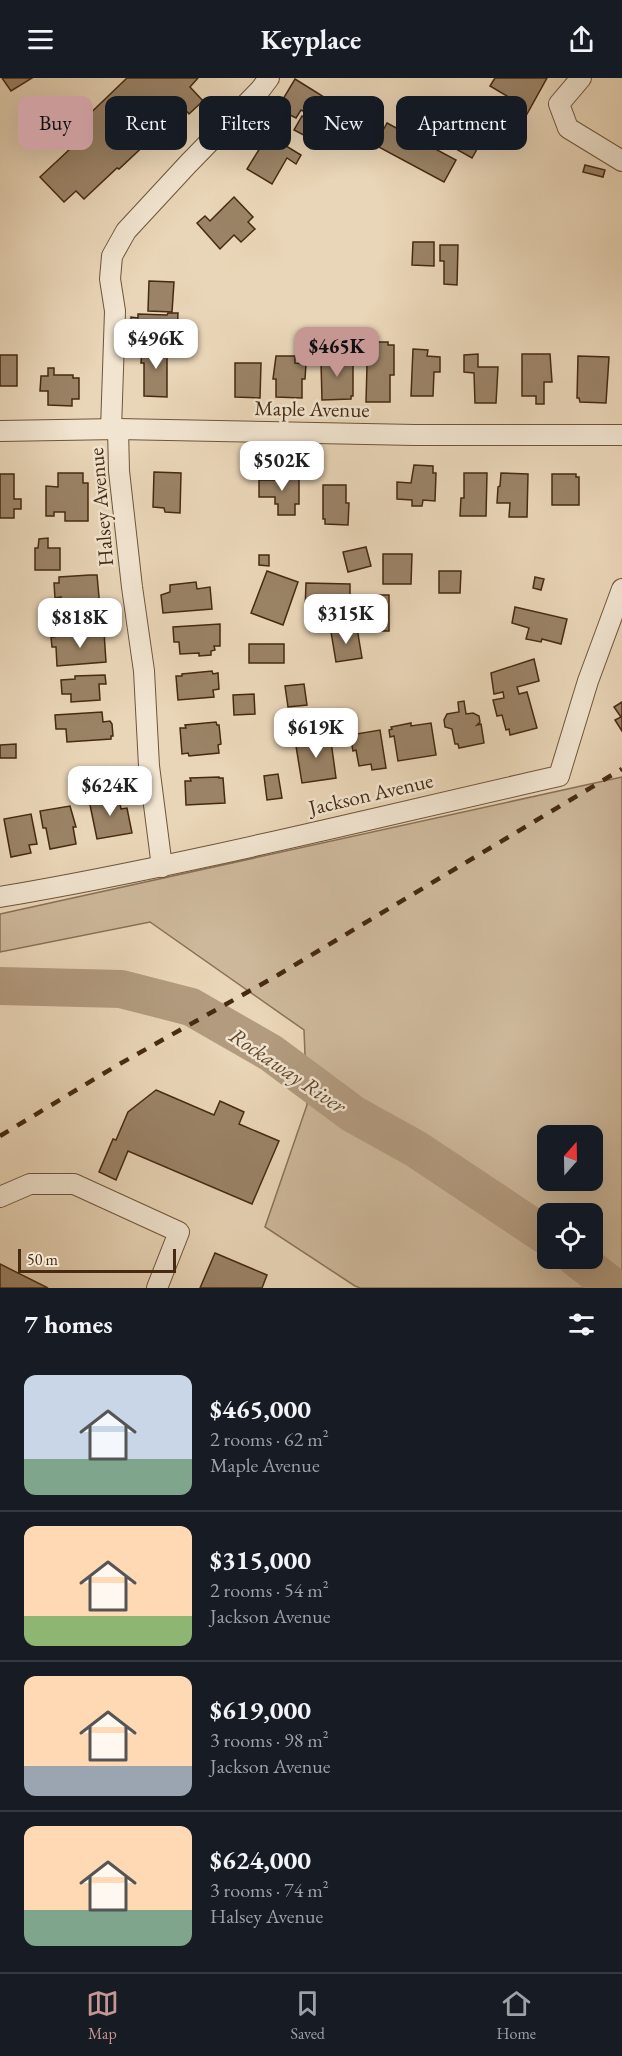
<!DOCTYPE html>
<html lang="en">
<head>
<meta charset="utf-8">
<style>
	body { margin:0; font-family:"EB Garamond",serif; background:#20242c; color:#f1f3f6; height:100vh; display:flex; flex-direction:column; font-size:22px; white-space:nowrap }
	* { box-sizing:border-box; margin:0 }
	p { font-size:20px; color:#9ea1a6 }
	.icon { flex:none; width:33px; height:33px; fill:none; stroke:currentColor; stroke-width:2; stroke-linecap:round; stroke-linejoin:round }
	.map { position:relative; height:1210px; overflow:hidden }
	.details { display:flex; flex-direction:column; background:#171b24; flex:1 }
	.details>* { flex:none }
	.guide { position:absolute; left:18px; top:18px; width:586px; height:54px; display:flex; gap:12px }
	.needle { width:39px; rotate:20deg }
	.buttons { position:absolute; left:537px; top:1047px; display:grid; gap:12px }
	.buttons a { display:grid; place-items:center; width:66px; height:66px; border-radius:12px; background:#171b24; box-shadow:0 6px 24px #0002; font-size:30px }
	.scale { position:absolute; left:18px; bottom:15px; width:158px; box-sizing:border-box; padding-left:6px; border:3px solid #462a11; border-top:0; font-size:16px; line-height:21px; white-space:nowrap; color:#462a11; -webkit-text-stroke:4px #f1e4d0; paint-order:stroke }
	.price { position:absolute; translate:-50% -51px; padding:0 14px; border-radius:12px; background:#fff; color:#222; font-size:20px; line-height:39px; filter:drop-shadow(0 2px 3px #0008) }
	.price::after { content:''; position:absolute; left:50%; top:36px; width:18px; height:14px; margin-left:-9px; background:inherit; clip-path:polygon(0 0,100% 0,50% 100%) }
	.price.selected { background:#c59692; color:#111 }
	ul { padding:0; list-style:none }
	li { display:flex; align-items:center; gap:18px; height:150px; padding:0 24px }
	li+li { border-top:2px solid #363941 }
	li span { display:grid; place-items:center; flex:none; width:168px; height:120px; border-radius:12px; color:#555 }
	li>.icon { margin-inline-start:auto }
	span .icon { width:72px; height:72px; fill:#fffc; stroke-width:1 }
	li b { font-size:26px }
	h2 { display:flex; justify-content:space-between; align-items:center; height:72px; padding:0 24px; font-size:26px }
	.pill { padding:0 21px; border-radius:12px; background:#171b24; box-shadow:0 6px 24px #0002; font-size:21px; line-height:54px }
	.pill.selected { background:#c59692; color:#111 }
	header { display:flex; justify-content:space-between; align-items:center; height:78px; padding:0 24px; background:#171b24; font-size:27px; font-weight:700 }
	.menu { display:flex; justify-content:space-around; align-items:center; height:84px; border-top:2px solid #363941; background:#171b24; font-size:16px; color:#9ea1a6 }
	.menu a { display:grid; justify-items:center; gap:3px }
	.menu .selected { color:#c59692 }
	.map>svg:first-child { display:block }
	.green { fill:#cdb89b; stroke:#8a7156; stroke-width:1.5; fill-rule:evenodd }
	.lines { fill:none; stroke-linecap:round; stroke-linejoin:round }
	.river { stroke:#b29b7f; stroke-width:38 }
	.building { fill:#9b8367; stroke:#462a11; stroke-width:1.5 }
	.minor-casing { stroke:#6f553a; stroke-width:22 }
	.minor { stroke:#f1e4d0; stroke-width:20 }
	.rail { stroke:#462a11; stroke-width:4.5; stroke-dasharray:10 10; stroke-linecap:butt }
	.labels { text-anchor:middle; stroke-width:5; stroke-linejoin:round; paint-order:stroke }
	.street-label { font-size:21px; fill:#462a11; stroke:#f1e4d0 }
	.water-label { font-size:22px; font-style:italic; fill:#61462c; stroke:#f1e4d0 }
</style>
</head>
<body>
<header><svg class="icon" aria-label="menu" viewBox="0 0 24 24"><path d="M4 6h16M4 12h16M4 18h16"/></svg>Keyplace<svg class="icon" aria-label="share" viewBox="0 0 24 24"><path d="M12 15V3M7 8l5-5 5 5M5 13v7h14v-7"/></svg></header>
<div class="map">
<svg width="622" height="1210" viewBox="0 0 622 1210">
	<rect width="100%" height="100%" fill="#e9d5b7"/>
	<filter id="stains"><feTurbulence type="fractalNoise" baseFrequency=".00333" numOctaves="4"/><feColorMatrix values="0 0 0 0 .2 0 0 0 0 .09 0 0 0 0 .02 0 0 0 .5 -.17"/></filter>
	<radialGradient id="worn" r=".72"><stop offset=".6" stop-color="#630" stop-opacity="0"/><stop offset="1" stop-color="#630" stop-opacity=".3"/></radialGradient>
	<!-- green -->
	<path class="green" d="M622 699V1210H360L355 1208 265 1149 307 1027 304 952 150 844 0 874V836ZM548 1058H592V1102H548ZM548 1136H592V1180H548Z"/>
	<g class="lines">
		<!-- river -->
		<g class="river">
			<path d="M0 908 121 911 191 929 271 975 353 1036 416 1071 548 1159"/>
			<path d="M576 1180 615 1210"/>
		</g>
	</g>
	<!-- building -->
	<g class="building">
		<path d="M2 0H32L11 13Z"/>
		<path d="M127 0H198L190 9 203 23 189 36 184 30 119 91 117 90 84 121 76 113 64 124 40 99 85 57 77 48Z"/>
		<path d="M495 0H547L522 45 499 33 507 18 490 8Z"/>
		<path d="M295 1 324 19 314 35 309 32 307 35 301 32 296 40 280 32 286 22 283 21Z"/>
		<path d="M302 38 322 49 315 63 294 52Z"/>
		<path d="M387 45 456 82 444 104 375 67Z"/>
		<path d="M465 55 481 64 472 80 456 71Z"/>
		<path d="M268 57 301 77 296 86 287 80 272 106 247 91Z"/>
		<path d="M585 87 605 92 603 99 583 94Z"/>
		<path d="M234 119 253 139 248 144 255 151 241 164 234 157 220 171 197 145 205 138 210 143Z"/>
		<path d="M413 164H434V188L412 187Z"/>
		<path d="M440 167H458L457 207 444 206V183H440Z"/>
		<path d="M149 203 174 204 172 234 148 233Z"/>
		<path d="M168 235H178L177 259 131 256V239L138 240V236L167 237Z"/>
		<path d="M365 264H388V267H394V297H390V324H366L367 287H364Z"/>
		<path d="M152 265H167V319L144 318V285H141L142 272H152Z"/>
		<path d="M413 271 428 272 427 278 440 279V294H434L433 318H411Z"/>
		<path d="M478 276V289H498L496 325H475L474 295 464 294V277Z"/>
		<path d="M522 276H550L552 304H544V326H536V318H522Z"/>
		<rect x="0" y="277" width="17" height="31"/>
		<path d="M324 277H337V285H343V277H353V318H351V321L322 322 321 284H324Z"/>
		<path d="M276 278H295V285L306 286 305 301H302V320L276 319V301H273Z"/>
		<path d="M578 278 609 279 606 325 580 324 579 320H577Z"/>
		<path d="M235 285H261L260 320 235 319Z"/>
		<path d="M48 290H54V297H73V300H79V321H72V328L48 327V313H40L41 298H48Z"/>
		<path d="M414 387 433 388V395H436L435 423 423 422 422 428H412V422L397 421V404L411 405Z"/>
		<path d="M154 394 181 395 180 435 165 434 164 430 153 429Z"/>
		<path d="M58 395H83V405H88V443H65V434H54V438H46V408L58 409Z"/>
		<path d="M275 395 299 396V426H295V437H278V426H275V419H259V402H275Z"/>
		<path d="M464 395H487L486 438H460L461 420H464Z"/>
		<path d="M501 395 528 396 527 439H509L510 425H497L498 409 500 408Z"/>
		<path d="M0 396H14V421H21V431H14V440H0Z"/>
		<path d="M552 396H576V399H579V427H552Z"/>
		<path d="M323 407H346V425H349L348 447 325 446V441H323Z"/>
		<path d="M48 460V470H60V492H35V470H38L39 461Z"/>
		<path d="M366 469 371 488 348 494 343 474Z"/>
		<path d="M383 476H412L411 506H383Z"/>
		<path d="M259 477H269V488L259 487Z"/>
		<path d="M267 493 298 504 283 547 251 535Z"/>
		<path d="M439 493H461L460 515H439Z"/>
		<path d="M90 497H97L100 530 72 533 71 529H65L61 526V519L55 520 54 505H59V499Z"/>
		<path d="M535 499 544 501 541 512 533 510Z"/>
		<path d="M196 504 197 511 210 509 212 531 163 535 161 517 170 514V507Z"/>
		<path d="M306 505 350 506V524H334V532H305Z"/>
		<rect x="371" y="517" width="18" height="36"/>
		<path d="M515 529 567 541 561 566 542 561 541 564 526 561 529 550 512 545Z"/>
		<path d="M220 546V568H214L215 572 211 573V577L199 578V575L180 576 179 564H174L173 549Z"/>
		<path d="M357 550 362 580 336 584 331 554Z"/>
		<path d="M104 554 106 584 57 588 56 569H52L51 559H55V557Z"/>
		<rect x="249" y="566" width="35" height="19"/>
		<path d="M534 581 539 603 517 609 519 616 527 614 537 650 510 657 509 651 506 652 502 637 497 638 493 622 504 620 503 614 494 616 491 595Z"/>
		<path d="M212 593 213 596 218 595 219 611 213 612 214 619 178 622 176 598H182V596Z"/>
		<path d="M105 597 106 606H99L100 622 71 624V616H62L61 602 75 601V598Z"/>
		<path d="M304 606 307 627 288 629 285 608Z"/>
		<path d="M254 616 255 636 234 637 233 617Z"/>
		<path d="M464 623 466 636 473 635 479 638 480 644 477 647 481 646 484 665 459 670 458 666H455L452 651 445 649 444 642 447 636 459 634 458 624Z"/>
		<path d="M622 624V653L615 642 621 639 614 629Z"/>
		<path d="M102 634 103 644 110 643 112 646 113 658H111V661L67 664 66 651H56L55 637Z"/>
		<path d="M216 644 217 647H219L221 666 218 667 219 675 189 678 188 675 182 676 180 650H186L185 647Z"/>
		<path d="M411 645V648L431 645 436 677 398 683 394 658 390 659 389 652 392 651 391 649Z"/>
		<path d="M380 652 386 690 372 692 371 686 359 688 356 672 353 673 350 657Z"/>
		<path d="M330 656 336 700 302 705 295 662Z"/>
		<path d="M16 666V680H0V667Z"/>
		<path d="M278 696 282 720 267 722 264 698Z"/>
		<path d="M219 699V700H223L225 725 186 727 185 703H191L190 700Z"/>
		<path d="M118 717 121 731 127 730 132 755 97 761 89 722Z"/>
		<path d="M70 728 76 749H73L76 766 50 771 46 750H43L40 733Z"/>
		<path d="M31 736 37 766 29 767 31 775 11 779 4 741Z"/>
		<path d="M156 1012 214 1037 220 1023 244 1034 239 1046 279 1063 252 1126 128 1073 116 1102 99 1094 113 1061 116 1062 128 1034Z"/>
		<path d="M215 1175 267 1197 262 1210H200Z"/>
		<path d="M0 1186 48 1210H0Z"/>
	</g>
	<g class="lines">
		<!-- minor casing -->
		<g class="minor-casing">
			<g id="minor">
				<path d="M581 0 559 26 568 50 622 83"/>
				<path d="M111 351 115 233 110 201 112 178 126 153 188 86 260 12 269 0"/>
				<path d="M118 351 119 393 132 509 144 593 149 688 162 789"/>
				<path d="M0 353 118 351 415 357H622"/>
				<path d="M0 819C188 787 373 740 559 698L588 603 622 511"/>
				<path d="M0 1119 30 1106H74L179 1154 157 1210"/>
			</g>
		</g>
		<!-- minor -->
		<use href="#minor" class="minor"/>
		<!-- rail -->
		<path class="rail" d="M0 1058 116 988 278 897 622 691"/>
	</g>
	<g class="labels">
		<!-- street labels -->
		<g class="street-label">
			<text transform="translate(312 331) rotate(1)" y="7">Maple Avenue</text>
			<text transform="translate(101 429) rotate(-95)" y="7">Halsey Avenue</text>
			<text transform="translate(371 716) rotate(-13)" y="7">Jackson Avenue</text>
		</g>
		<!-- water labels -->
		<g class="water-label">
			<text transform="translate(288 992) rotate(34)" y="8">Rockaway River</text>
		</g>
	</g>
	<rect width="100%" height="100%" filter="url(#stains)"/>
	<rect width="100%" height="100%" fill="url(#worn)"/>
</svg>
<div class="buttons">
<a><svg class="needle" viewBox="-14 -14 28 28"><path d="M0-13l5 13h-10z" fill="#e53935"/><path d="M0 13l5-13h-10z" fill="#9ea1a6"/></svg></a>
<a><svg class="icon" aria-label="locate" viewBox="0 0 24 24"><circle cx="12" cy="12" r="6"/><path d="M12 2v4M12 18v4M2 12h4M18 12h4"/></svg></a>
</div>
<div class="scale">50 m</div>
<b class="price" style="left:156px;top:292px">$496K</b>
<b class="price selected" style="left:337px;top:300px">$465K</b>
<b class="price" style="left:282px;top:414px">$502K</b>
<b class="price" style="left:346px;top:567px">$315K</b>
<b class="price" style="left:80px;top:571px">$818K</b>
<b class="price" style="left:316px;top:681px">$619K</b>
<b class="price" style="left:110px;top:739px">$624K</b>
<div class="guide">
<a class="pill selected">Buy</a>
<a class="pill">Rent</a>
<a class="pill">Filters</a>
<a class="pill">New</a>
<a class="pill">Apartment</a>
</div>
</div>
<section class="details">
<h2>7 homes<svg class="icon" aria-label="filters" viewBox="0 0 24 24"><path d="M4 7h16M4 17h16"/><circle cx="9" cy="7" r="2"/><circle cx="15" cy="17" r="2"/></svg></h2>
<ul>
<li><span style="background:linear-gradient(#c9d6e8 70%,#7fa58c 0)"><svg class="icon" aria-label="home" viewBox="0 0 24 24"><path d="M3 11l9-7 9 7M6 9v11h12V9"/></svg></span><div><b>$465,000</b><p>2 rooms · 62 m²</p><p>Maple Avenue</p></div></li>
<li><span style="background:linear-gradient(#ffd9b3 75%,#8fb573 0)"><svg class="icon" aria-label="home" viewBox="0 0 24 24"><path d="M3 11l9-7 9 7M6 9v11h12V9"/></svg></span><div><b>$315,000</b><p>2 rooms · 54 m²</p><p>Jackson Avenue</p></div></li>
<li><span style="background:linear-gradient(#ffd9b3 75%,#9aa5b1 0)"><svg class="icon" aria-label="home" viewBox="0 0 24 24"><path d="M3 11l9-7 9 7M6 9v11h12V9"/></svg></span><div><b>$619,000</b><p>3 rooms · 98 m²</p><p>Jackson Avenue</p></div></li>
<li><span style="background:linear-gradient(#ffd9b3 70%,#7fa58c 0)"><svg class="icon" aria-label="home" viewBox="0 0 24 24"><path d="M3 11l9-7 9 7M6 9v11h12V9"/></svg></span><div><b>$624,000</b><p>3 rooms · 74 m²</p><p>Halsey Avenue</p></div></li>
</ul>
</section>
<nav class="menu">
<a class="selected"><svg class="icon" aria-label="map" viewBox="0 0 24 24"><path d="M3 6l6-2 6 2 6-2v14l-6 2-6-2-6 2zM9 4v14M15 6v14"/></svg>Map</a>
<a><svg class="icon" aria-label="saved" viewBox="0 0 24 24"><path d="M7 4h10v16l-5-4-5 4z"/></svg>Saved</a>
<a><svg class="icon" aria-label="home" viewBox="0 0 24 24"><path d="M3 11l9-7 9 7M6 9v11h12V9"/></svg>Home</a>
</nav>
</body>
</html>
